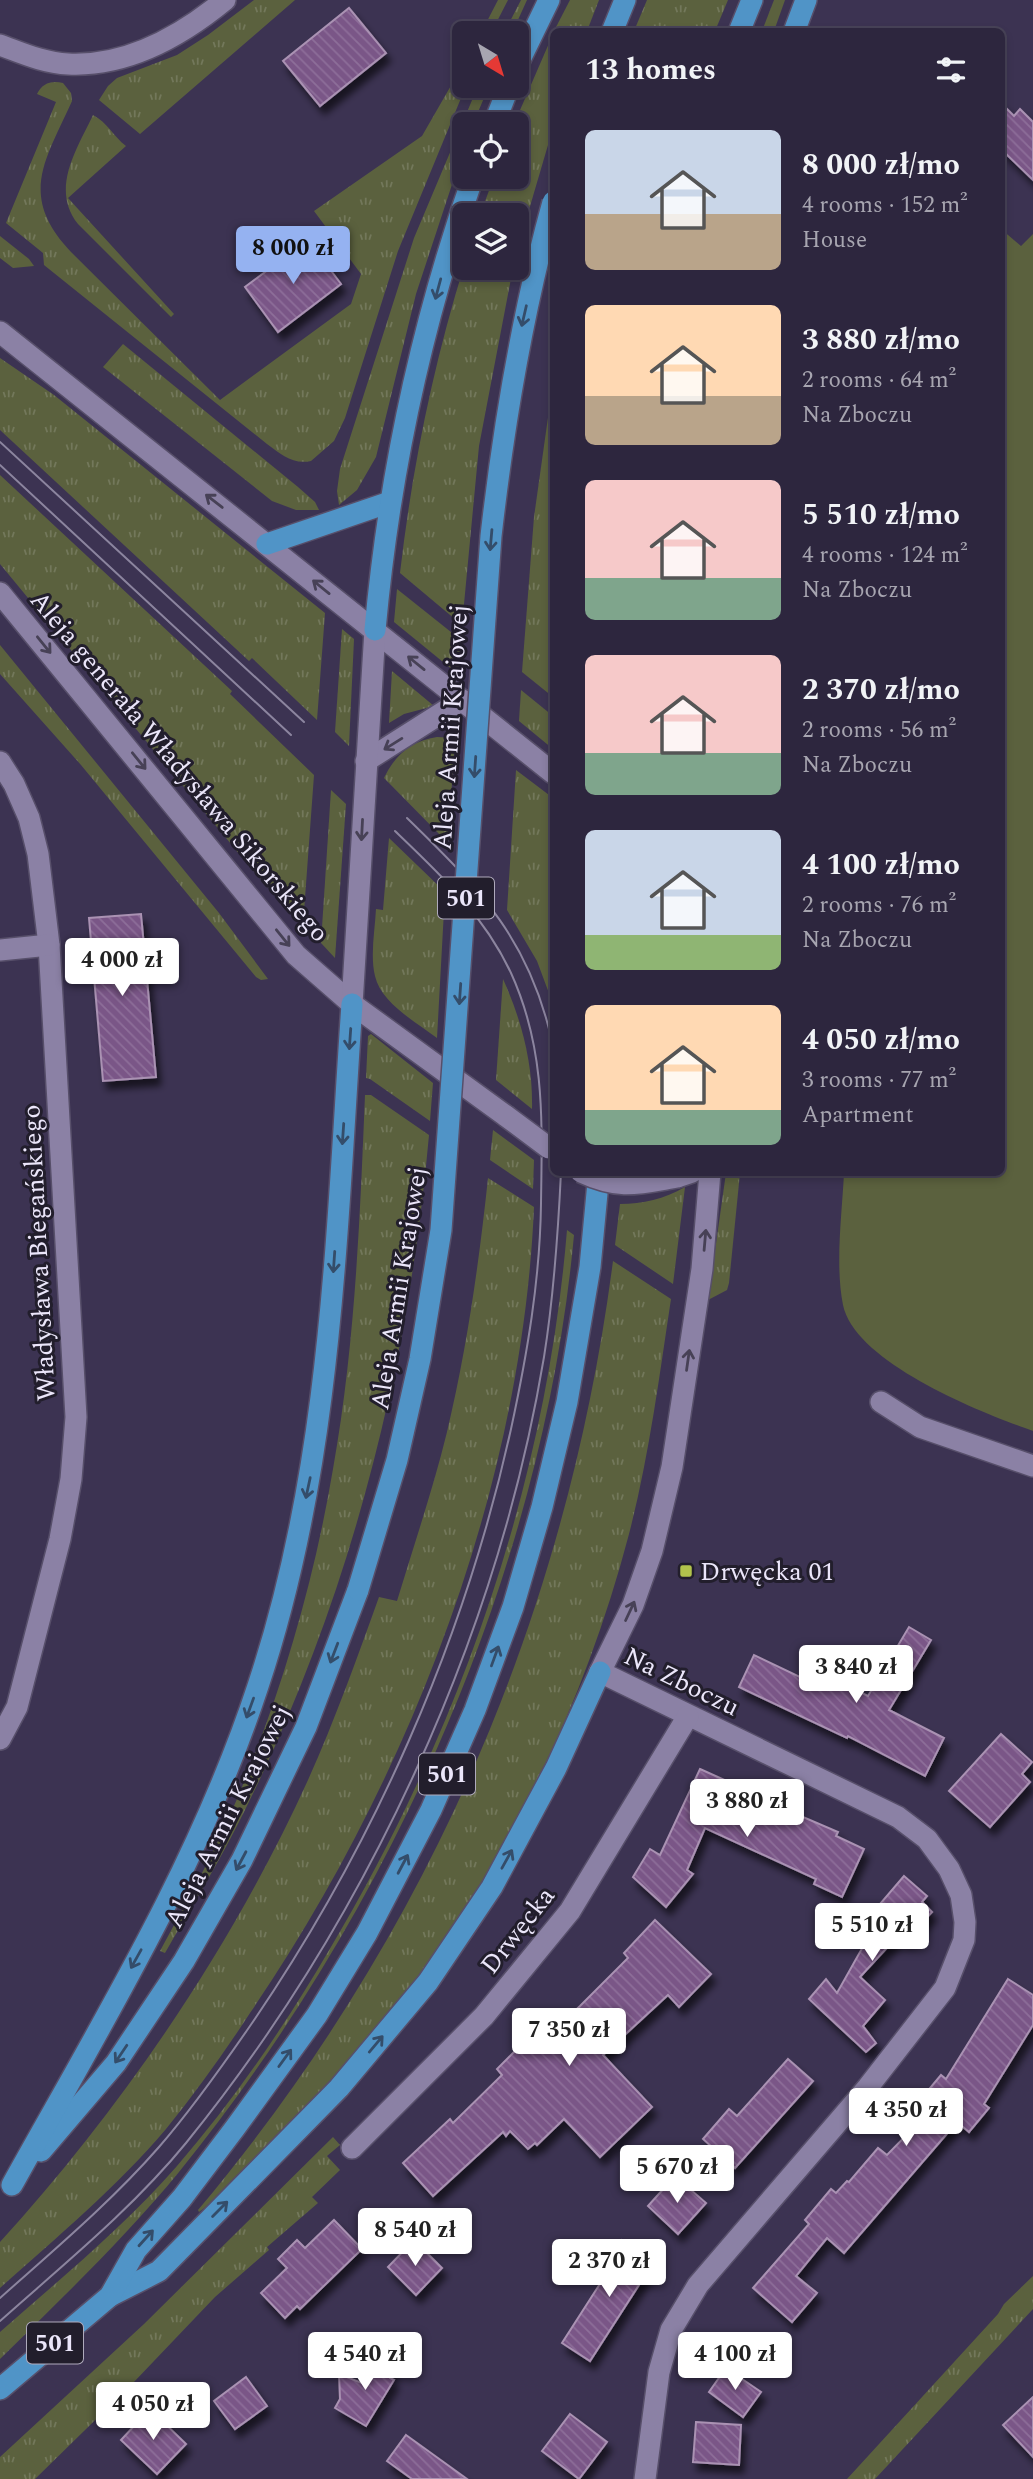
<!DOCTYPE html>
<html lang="en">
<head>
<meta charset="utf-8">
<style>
	body { margin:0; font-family:Spectral,serif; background:#352e45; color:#f1f3f6; height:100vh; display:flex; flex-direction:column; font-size:26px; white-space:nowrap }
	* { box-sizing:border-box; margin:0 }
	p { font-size:23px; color:#a7a5b0 }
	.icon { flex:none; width:38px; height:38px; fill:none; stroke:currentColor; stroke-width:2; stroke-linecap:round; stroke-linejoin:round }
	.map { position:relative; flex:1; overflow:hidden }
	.side { position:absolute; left:550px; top:28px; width:455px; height:1148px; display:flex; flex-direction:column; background:#2d263e; border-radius:10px; box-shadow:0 4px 10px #0003,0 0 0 2px #484358 }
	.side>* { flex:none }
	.needle { width:46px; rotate:142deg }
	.fabs { position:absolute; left:452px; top:21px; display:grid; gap:14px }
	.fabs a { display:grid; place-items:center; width:77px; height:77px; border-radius:10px; background:#2d263e; box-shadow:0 4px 10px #0003,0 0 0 2px #484358; font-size:35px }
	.price { position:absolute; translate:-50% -60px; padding:0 16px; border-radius:7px; background:#fff; color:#222; font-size:23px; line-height:46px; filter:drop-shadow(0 2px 4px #0008) }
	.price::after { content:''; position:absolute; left:50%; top:42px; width:21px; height:16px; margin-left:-10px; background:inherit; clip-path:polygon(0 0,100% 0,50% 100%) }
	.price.on { background:#95b2f1; color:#111 }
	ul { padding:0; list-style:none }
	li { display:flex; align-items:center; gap:21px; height:175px; padding:0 35px }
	li span { display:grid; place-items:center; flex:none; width:196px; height:140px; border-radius:10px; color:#555 }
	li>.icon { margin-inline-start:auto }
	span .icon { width:84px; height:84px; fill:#fffc; stroke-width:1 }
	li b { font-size:30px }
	h2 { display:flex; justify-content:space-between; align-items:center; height:84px; padding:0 35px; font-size:30px }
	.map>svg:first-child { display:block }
	.grass { fill:url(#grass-tufts) }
	.green { fill:#5b613e }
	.building { fill:url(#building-back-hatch); stroke:#aa92b3; stroke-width:2; filter:url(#shadow) }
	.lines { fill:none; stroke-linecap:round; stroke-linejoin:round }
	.street-casing { stroke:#574f6a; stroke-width:24 }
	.secondary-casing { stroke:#574f6a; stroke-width:24 }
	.primary-casing { stroke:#574f6a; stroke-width:24 }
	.street { stroke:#8b81a5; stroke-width:21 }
	.secondary { stroke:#8b81a5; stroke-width:21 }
	.primary { stroke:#5094c7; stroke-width:21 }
	.tram { stroke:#8c859f; stroke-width:2 }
	.secondary-bridge-casing { stroke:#574f6a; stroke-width:24; stroke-linecap:butt }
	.primary-bridge-casing { stroke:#574f6a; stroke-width:24; stroke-linecap:butt }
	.secondary-bridge { stroke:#8b81a5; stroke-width:21 }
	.primary-bridge { stroke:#5094c7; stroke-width:21 }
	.oneway { stroke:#344d6a }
	.oneway2 { stroke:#474156 }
	.poi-dot { fill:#b2c34c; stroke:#221e2c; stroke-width:2.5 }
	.labels { text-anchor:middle; stroke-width:6; stroke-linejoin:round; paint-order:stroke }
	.shield { fill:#221e2c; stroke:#afaabc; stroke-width:2 }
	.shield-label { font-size:24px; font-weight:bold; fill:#ebe6fa }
	.street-label { font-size:26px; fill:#ebe6fa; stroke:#221e2c }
	.poi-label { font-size:26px; fill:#ebe6fa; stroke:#221e2c; text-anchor:start }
</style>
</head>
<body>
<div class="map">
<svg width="1033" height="2479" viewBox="0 0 1033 2479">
	<defs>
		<pattern id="grass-tufts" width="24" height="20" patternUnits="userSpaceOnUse" patternTransform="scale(1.75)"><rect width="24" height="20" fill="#5b613e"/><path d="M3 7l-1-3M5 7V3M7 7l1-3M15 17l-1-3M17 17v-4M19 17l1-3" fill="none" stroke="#73785b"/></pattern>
		<pattern id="building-back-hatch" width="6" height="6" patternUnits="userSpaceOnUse" patternTransform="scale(1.75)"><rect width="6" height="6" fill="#7a5687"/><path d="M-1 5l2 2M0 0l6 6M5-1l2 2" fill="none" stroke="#8d6e99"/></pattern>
		<filter id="shadow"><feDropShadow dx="4.5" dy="8" stdDeviation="3.5" flood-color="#0009"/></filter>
	</defs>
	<rect width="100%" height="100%" fill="#3c3352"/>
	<!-- grass -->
	<g class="grass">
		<path d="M254 0H295L140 134 99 100 108 86 117 78 177 55 208 35Z"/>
		<path d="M498 0H508L491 33H481Z"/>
		<path d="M521 0H527L512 33H504Z"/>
		<path d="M570 0H599L587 31H554Z"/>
		<path d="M647 0H728L715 31H634Z"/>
		<path d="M774 0H785L774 31H762Z"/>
		<path d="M553 34V128L516 254V215H480L494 177H516V124H514Z"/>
		<path d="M464 63V86H466L398 251 345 418 334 441 311 461C293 465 281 454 267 444L44 265 43 253 6 223 56 102 37 94C42 83 52 80 63 83L71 93 72 101C45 161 18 196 71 252L220 400 351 304 361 274 314 211 422 136Z"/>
		<path d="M478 86H489L473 124H464V148L416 294 376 457 357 490 339 505 337 491 340 469 414 238Z"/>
		<path d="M93 115C108 123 113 136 126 146L68 198 174 314 171 317 78 224C50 189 77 149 93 115Z"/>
		<path d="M0 236 29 259 34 266 13 268 0 258Z"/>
		<path d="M464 266V268H513L479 446 462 625 400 573C412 469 433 366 464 266Z"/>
		<path d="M123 344 298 487 315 502 319 510H296L272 501 103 367Z"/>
		<path d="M0 358 54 395 325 613 317 720 252 658 249 661 0 430Z"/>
		<path d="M553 382V697L522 672 534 517Z"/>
		<path d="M0 475 232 691 230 694 314 775 303 925 250 867 0 564Z"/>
		<path d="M397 589 461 640 459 675 394 622Z"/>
		<path d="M342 629 354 639 349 746 335 732Z"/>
		<path d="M0 645 219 913 268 979 261 980 256 977 81 765 0 674Z"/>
		<path d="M392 671 434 706 404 714 389 723Z"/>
		<path d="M521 690 553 716V749L519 721Z"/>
		<path d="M437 737 455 738 448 843 384 778C395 755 411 741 437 737Z"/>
		<path d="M516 770 553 798V1004L537 961 507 910Z"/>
		<path d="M331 790 346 804 335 958 321 943Z"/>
		<path d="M389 838 445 892 437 1038C416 1022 381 1003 375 976 370 955 375 930 376 909L383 910Z"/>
		<path d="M503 979C522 1021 533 1064 532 1109L496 1080Z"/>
		<path d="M371 1034 433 1083 430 1121 370 1079 366 1078 368 1036Z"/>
		<path d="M365 1095H371L429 1135C408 1370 350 1598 245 1810 221 1859 192 1906 165 1953L160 1951C187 1901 215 1852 237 1799 281 1694 314 1582 333 1469 355 1346 360 1219 365 1095Z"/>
		<path d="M493 1130 534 1160 533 1189 490 1160Z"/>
		<path d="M726 1173H740L729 1283 727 1290 708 1300Z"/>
		<path d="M488 1178 534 1207C522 1489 408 1782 250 2013 224 2053 196 2092 166 2129 116 2188 57 2237 0 2288V2242C123 2107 232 1947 308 1780 335 1720 357 1658 379 1597L397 1601C414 1545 433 1489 447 1432 467 1348 479 1263 488 1178Z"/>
		<path d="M685 1187 673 1284 615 1245 620 1204C643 1204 664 1199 685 1187Z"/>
		<path d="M567 1230 574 1235C543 1572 391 1910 179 2172 124 2239 61 2299 0 2359V2332C60 2279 124 2227 177 2166 234 2100 284 2027 328 1952 459 1733 546 1485 567 1230Z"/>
		<path d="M613 1261 671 1299C659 1378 649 1457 629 1534 572 1752 461 1952 301 2112 278 2134 256 2157 233 2179 222 2190 212 2203 199 2212L198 2210C428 1936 567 1615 613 1261Z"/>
		<path d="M333 2137 340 2145 327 2156 340 2170 312 2197 318 2203 267 2247 269 2250 215 2297 133 2383 35 2479H0V2457L144 2324Z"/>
		<path d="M1033 2276V2309L1020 2323 875 2479H847L998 2314 1004 2304Z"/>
	</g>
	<!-- green -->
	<path class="green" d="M1001 229 1021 246 1033 234V1431C982 1413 855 1363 843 1305 835 1265 842 1214 844 1173L1001 1172Z"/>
	<!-- building -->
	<g class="building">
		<path d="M349 8 386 53 320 106 283 61Z"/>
		<path d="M1001 103 1014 116 1020 109 1033 122V180L1001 149Z"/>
		<path d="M308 240 341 284 278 332 245 287Z"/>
		<path d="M141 914 156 1077 103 1081 89 918Z"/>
		<path d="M909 1627 931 1640 889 1710 944 1738 925 1776 848 1736 847 1738 739 1687 754 1655 827 1690 833 1679 868 1696Z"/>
		<path d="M1001 1734 1032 1762 1022 1774 1030 1782 990 1827 949 1791Z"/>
		<path d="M700 1769 769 1800 768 1802 838 1832 836 1836 864 1849 842 1897 814 1884 816 1879 705 1828 687 1870 693 1874 666 1907 633 1877 650 1849 660 1855Z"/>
		<path d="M904 1876 927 1896 922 1902 932 1912 906 1940 901 1934 895 1939 860 1977 885 2000 863 2026 876 2043 866 2052 809 1999 826 1979 837 1993 869 1936 862 1930 877 1913 874 1911Z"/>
		<path d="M655 1920 711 1974 679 2007 668 1995 603 2055 652 2107 600 2157 564 2119 537 2145 535 2143 528 2149 510 2131 506 2136 503 2132 433 2196 403 2163 450 2119 453 2123 502 2075 497 2069 523 2043 531 2052 580 2006 628 1958 624 1953Z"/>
		<path d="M1008 1979 1033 1995V2025L984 2104 989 2108 969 2132 957 2122 844 2253 827 2238 796 2276 817 2293 792 2322 753 2288 809 2224 805 2220 831 2189 836 2193 847 2181 849 2182 878 2148 887 2155 926 2115 915 2106 941 2075 946 2079Z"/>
		<path d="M788 2059 813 2081 735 2168 703 2139 729 2109 737 2116Z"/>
		<path d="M675 2176 706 2203 678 2234 648 2206Z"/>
		<path d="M334 2220 362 2249 300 2309 297 2306 285 2318 261 2293 287 2268 278 2259 297 2240 305 2248Z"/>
		<path d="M414 2240 442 2268 416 2295 388 2267Z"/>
		<path d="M622 2240 657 2257 590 2361 562 2343 605 2276 601 2273Z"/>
		<path d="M364 2361 392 2363 390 2378 394 2380 366 2426 335 2408 340 2399 339 2374 367 2385Z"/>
		<path d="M726 2368 761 2392 743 2417 709 2392Z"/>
		<path d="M246 2377 267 2406 235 2429 214 2401Z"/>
		<path d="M1033 2397V2457L1003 2425Z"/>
		<path d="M150 2409 186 2444 157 2474 121 2440Z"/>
		<path d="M570 2414 607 2442 579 2479 542 2451Z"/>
		<path d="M696 2422 741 2425 739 2465 693 2462Z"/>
		<path d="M406 2435 467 2479H412L387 2461Z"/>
	</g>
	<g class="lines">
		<!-- street casing -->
		<g class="street-casing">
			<g id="street">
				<path d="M0 45C22 53 44 63 68 64 127 67 180 37 225 0"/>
				<path d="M0 762 14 784 29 818 38 854 49 945 76 1417 71 1479 60 1539 17 1707 0 1739"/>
				<path d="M0 950 49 945"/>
				<path d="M881 1402 920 1427 1033 1466"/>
				<path d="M600 1672 898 1817 927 1839 949 1869 961 1895 965 1922 964 1940 945 1988 868 2087 698 2285 671 2330 659 2372 645 2479"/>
				<path d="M352 2148 484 2016 570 1911 688 1716"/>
			</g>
		</g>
		<!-- secondary casing -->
		<g class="secondary-casing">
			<g id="secondary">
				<path d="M0 332 553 773"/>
				<path d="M0 593 296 955 352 1004 506 1116"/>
				<path d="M366 761 462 700"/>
				<path d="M352 1004 375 630"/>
				<path d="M677 1177 692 1172"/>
				<path d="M600 1672 633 1605 652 1551 672 1467 702 1269 710 1172"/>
			</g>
		</g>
		<!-- primary casing -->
		<g class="primary-casing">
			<g id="primary">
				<path d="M612 32 625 0"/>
				<path d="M739 32 752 0"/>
				<path d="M794 32 806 0"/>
				<path d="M516 68 549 0"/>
				<path d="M494 124 509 86"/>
				<path d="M267 544 390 502"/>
				<path d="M375 630C389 476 422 322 473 177"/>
				<path d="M41 2151 116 2063 184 1961 242 1860 306 1727 358 1590"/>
				<path d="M12 2185C102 2023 200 1863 258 1686 332 1464 336 1235 352 1004"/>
				<path d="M110 2296 159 2271 339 2088 428 1982 492 1887 556 1768 600 1672"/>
				<path d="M0 2389 110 2296 136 2250 182 2198 235 2128 317 2015 367 1933 431 1810 475 1710 513 1607 542 1507 567 1402 590 1267 599 1172"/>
			</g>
		</g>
		<!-- street -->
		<use href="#street" class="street"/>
		<!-- secondary -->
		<use href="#secondary" class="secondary"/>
		<!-- primary -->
		<use href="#primary" class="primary"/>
		<!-- tram -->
		<g class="tram">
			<path d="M0 442 304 722"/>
			<path d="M0 465 291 735"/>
			<path d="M407 818C481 890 531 941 553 1046"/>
			<path d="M0 2298C55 2249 111 2202 159 2147 192 2109 221 2068 250 2026 373 1847 464 1642 511 1429 527 1355 540 1280 541 1204 542 1123 546 1050 511 973 484 915 440 874 395 831"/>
			<path d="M0 2321C64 2264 132 2209 186 2143 366 1921 497 1639 544 1357 554 1295 558 1234 561 1172"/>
		</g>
		<!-- secondary-bridge casing -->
		<g class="secondary-bridge-casing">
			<g id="secondary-bridge">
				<path d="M506 1116 549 1148"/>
				<path d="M581 1172C620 1190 637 1184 677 1177"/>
			</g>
		</g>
		<!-- primary-bridge casing -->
		<g class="primary-bridge-casing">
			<path id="primary-bridge" d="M358 1590 397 1460 420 1359 441 1230 491 536C504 422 522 313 553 202"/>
		</g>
		<!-- secondary-bridge -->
		<use href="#secondary-bridge" class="secondary-bridge"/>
		<!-- primary-bridge -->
		<use href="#primary-bridge" class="primary-bridge"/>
	</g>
	<!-- one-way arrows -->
	<defs><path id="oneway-shaft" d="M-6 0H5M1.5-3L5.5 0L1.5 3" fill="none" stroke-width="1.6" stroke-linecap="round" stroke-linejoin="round" transform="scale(1.75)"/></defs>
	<g class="oneway">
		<use href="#oneway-shaft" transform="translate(438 289) rotate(105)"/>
		<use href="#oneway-shaft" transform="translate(524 316) rotate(103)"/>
		<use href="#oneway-shaft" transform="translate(491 540) rotate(95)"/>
		<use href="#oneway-shaft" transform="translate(475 767) rotate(94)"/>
		<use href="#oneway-shaft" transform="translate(460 994) rotate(94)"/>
		<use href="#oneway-shaft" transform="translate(350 1039) rotate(94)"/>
		<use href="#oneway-shaft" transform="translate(343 1134) rotate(94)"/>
		<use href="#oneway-shaft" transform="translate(334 1262) rotate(94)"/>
		<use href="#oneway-shaft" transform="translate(308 1488) rotate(102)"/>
		<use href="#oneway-shaft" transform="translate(334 1653) rotate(111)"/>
		<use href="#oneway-shaft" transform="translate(495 1656) rotate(-70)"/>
		<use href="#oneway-shaft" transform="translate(250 1708) rotate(110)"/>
		<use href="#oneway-shaft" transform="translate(507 1859) rotate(-61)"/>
		<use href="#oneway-shaft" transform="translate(241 1861) rotate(118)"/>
		<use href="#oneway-shaft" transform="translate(403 1864) rotate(-62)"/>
		<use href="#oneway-shaft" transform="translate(136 1959) rotate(119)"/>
		<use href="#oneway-shaft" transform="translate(376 2044) rotate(-50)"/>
		<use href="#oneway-shaft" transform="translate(121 2054) rotate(124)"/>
		<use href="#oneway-shaft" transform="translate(285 2058) rotate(-54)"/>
		<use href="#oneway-shaft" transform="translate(220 2209) rotate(-45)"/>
		<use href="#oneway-shaft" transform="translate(146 2238) rotate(-48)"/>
	</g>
	<g class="oneway2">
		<use href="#oneway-shaft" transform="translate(214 501) rotate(-142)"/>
		<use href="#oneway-shaft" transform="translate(321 587) rotate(-141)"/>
		<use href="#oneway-shaft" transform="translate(44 645) rotate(51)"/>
		<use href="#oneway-shaft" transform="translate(416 663) rotate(-141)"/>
		<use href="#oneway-shaft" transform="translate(393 744) rotate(148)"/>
		<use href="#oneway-shaft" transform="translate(139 761) rotate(51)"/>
		<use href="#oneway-shaft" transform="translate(362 830) rotate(93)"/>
		<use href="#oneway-shaft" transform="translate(283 938) rotate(51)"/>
		<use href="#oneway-shaft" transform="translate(705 1240) rotate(-85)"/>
		<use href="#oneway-shaft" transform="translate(688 1360) rotate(-82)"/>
		<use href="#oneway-shaft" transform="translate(630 1611) rotate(-65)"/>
	</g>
	<!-- markers -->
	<rect class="poi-dot" x="679" y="1564" width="14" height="14" rx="3.5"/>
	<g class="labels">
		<!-- shield labels -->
		<g class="shield">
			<rect x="438" y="877.5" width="56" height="41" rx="5"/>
			<rect x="419" y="1753.5" width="56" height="41" rx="5"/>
			<rect x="27" y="2322.5" width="56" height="41" rx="5"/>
		</g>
		<g class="shield-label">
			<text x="466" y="906">501</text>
			<text x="447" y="1782">501</text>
			<text x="55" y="2351">501</text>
		</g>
		<!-- street labels -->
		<g class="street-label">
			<text transform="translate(450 727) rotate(-86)" y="9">Aleja Armii Krajowej</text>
			<text transform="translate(180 766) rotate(50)" y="9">Aleja generała Władysława Sikorskiego</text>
			<text transform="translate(38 1253) rotate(-93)" y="9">Władysława Biegańskiego</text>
			<text transform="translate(398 1288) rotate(-81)" y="9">Aleja Armii Krajowej</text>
			<text transform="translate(682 1681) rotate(26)" y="9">Na Zboczu</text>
			<text transform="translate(227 1816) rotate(-63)" y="9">Aleja Armii Krajowej</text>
			<text transform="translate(517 1930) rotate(-52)" y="9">Drwęcka</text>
		</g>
		<!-- poi labels -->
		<g class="poi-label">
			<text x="700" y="1580">Drwęcka 01</text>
		</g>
	</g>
</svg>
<div class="fabs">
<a><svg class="needle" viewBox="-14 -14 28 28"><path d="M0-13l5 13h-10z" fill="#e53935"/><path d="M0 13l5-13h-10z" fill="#a7a5b0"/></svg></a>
<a><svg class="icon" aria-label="locate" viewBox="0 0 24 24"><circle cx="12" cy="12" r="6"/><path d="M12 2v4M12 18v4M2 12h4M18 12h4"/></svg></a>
<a><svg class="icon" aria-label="layers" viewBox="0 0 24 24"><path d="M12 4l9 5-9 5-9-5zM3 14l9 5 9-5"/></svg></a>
</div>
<b class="price on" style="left:293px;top:286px">8 000 zł</b>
<b class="price" style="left:122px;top:998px">4 000 zł</b>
<b class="price" style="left:856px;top:1705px">3 840 zł</b>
<b class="price" style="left:747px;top:1839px">3 880 zł</b>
<b class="price" style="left:872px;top:1963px">5 510 zł</b>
<b class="price" style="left:569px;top:2068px">7 350 zł</b>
<b class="price" style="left:906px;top:2148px">4 350 zł</b>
<b class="price" style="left:677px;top:2205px">5 670 zł</b>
<b class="price" style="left:415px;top:2268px">8 540 zł</b>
<b class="price" style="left:609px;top:2299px">2 370 zł</b>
<b class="price" style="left:365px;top:2392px">4 540 zł</b>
<b class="price" style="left:735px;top:2392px">4 100 zł</b>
<b class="price" style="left:153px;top:2442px">4 050 zł</b>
<section class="side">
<h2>13 homes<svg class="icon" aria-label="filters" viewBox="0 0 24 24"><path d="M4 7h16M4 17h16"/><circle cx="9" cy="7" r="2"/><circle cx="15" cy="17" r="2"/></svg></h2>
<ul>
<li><span style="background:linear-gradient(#c9d6e8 60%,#b9a48a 0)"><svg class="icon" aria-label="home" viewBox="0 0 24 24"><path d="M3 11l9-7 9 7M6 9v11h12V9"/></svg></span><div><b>8 000 zł/mo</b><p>4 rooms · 152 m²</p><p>House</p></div></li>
<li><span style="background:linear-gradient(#ffd9b3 65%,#b9a48a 0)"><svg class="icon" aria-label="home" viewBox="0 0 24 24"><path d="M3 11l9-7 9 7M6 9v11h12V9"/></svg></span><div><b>3 880 zł/mo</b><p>2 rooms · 64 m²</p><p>Na Zboczu</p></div></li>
<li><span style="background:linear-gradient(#f6c9c9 70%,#7fa58c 0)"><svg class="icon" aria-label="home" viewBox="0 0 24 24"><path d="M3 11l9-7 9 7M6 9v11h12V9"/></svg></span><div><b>5 510 zł/mo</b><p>4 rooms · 124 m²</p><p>Na Zboczu</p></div></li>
<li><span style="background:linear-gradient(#f6c9c9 70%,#7fa58c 0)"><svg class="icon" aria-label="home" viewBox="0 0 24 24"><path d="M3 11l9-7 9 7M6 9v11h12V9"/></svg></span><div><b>2 370 zł/mo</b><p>2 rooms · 56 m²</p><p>Na Zboczu</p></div></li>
<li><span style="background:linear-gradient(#c9d6e8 75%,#8fb573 0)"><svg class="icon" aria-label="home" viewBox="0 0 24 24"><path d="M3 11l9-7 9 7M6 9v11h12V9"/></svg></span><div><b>4 100 zł/mo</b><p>2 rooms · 76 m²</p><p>Na Zboczu</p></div></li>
<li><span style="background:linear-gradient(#ffd9b3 75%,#7fa58c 0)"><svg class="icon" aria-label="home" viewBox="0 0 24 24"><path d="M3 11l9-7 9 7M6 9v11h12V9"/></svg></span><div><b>4 050 zł/mo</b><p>3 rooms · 77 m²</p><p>Apartment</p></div></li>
</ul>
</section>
</div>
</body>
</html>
